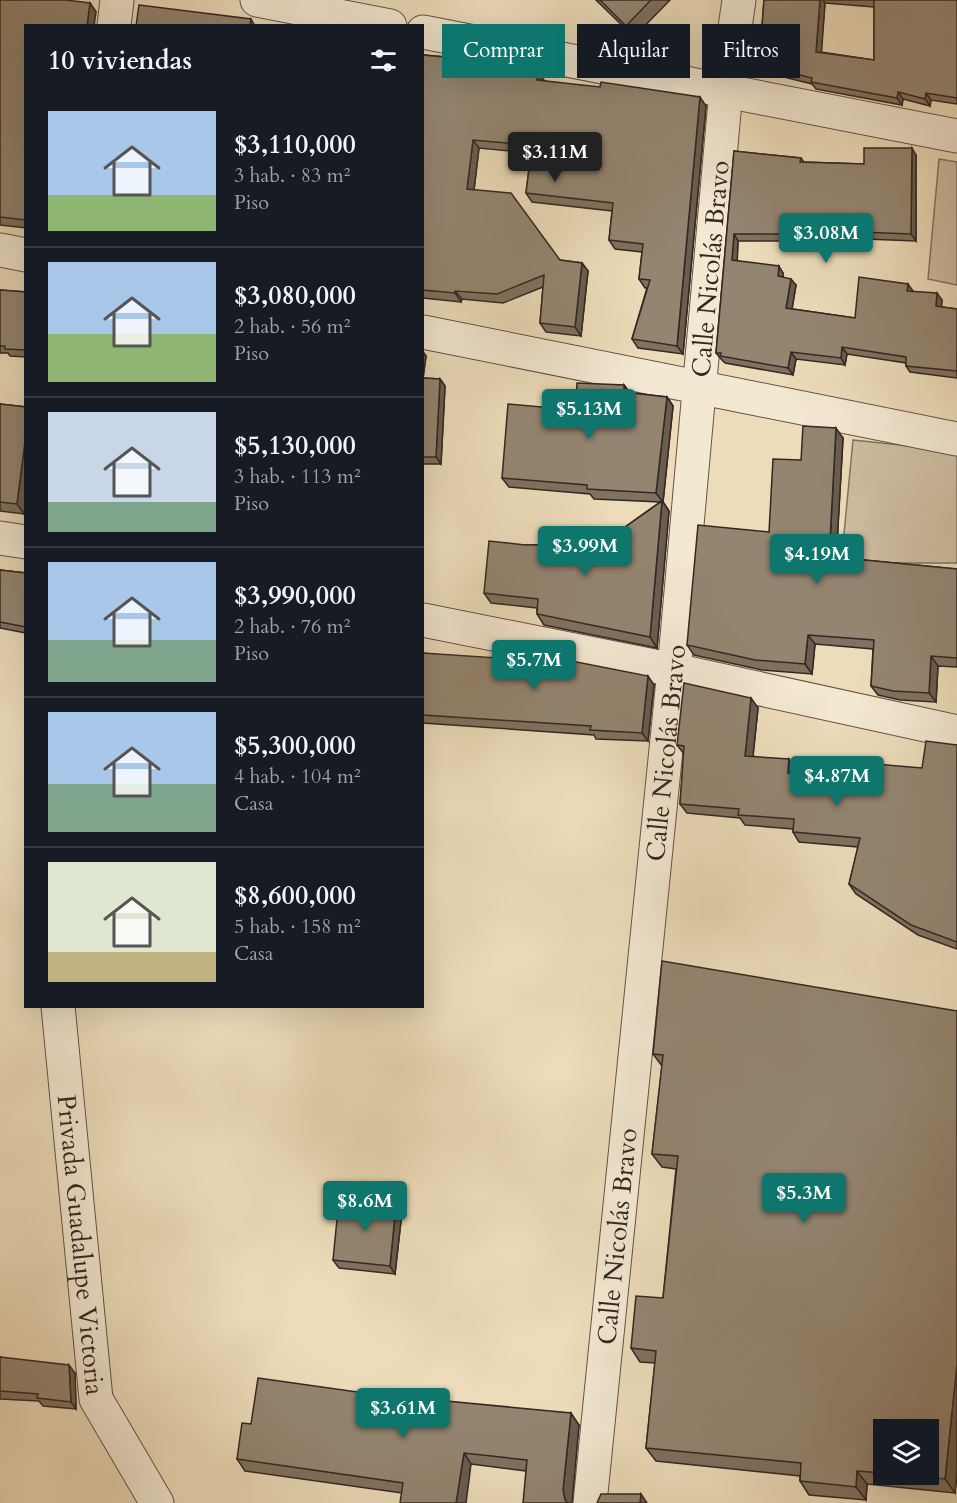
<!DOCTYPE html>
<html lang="es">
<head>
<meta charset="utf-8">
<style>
	body { margin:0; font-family:Cardo,serif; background:#20242c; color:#f1f3f6; height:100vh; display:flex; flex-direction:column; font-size:22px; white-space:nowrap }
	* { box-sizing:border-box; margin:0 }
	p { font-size:20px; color:#9ea1a6 }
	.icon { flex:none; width:33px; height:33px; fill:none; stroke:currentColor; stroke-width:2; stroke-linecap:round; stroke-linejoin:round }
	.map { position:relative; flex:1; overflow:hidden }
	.sheet { position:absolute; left:24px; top:24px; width:400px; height:984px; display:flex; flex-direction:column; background:#171b24; border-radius:0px; box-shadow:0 6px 24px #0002 }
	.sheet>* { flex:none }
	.guide { position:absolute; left:442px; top:24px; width:424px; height:54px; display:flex; gap:12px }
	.tools { position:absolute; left:873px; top:1419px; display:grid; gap:12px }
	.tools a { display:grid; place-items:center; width:66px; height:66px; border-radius:0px; background:#171b24; box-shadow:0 6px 24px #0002; font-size:30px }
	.price { position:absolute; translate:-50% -51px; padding:0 14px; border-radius:6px; background:#0f766e; color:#fff; font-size:20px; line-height:39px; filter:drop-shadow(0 2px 3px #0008) }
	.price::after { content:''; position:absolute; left:50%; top:36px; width:18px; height:14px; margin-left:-9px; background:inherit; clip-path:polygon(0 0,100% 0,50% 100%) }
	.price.selected { background:#222; color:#fff }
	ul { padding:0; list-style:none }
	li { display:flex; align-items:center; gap:18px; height:150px; padding:0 24px }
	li+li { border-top:2px solid #363941 }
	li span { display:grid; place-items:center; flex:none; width:168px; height:120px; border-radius:0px; color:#555 }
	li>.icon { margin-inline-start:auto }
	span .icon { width:72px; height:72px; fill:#fffc; stroke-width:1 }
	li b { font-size:26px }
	h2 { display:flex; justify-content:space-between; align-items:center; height:72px; padding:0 24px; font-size:26px }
	.pill { padding:0 21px; border-radius:0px; background:#171b24; box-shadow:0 6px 24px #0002; font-size:21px; line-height:54px }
	.pill.selected { background:#0f766e; color:#fff }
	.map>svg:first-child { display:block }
	.green { fill:#cebda0; stroke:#817261; stroke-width:1.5 }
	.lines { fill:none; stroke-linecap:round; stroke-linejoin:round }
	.minor-casing { stroke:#625448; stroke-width:35 }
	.minor { stroke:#f3e8d2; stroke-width:33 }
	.wall { fill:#7f7261; stroke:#342722; stroke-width:1.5; fill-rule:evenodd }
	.shaded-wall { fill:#685d4f; stroke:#342722; stroke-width:1.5 }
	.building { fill:#948571; stroke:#342722; stroke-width:1.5 }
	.labels { text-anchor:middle; stroke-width:5; stroke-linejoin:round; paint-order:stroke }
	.street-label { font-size:26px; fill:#342722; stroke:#f3e8d2 }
</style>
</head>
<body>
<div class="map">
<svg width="957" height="1503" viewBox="0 0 957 1503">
	<rect width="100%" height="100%" fill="#eddcba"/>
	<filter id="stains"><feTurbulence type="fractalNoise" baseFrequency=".00333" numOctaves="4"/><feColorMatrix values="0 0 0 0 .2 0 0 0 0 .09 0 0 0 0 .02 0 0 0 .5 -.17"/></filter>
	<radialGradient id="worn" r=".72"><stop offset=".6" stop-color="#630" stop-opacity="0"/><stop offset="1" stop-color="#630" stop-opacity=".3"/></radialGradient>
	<!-- green -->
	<g class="green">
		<path d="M939 159 957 162V285L928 279Z"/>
		<path d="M853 440 957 451V563H883L846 592 854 550 843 544Z"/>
	</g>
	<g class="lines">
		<!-- minor casing -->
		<g class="minor-casing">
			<g id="minor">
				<path d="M257 0 390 26"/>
				<path d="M114 26 117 0"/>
				<path d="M423 32 957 136"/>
				<path d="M0 250 26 255"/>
				<path d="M423 332 957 439"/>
				<path d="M0 538 26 542"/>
				<path d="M423 620 674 670 957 732"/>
				<path id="s1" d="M58 1006 96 1399 157 1503"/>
				<path id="s2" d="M590 1503 674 670 726 90 739 0"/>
			</g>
		</g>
		<!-- minor -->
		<use href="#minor" class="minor"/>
	</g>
	<!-- wall -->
	<g class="wall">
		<path d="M0 0 90 3 96 12 26 26V228L0 225Z"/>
		<path d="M596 0H670L634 37Z"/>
		<path d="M764 0H957V104L931 100 930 106 903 99 902 105 816 89 812 84 764 72 759 65ZM825 3 874 7V60L821 52Z"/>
		<path d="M423 54 424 55 501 62 505 67 544 81 706 106 683 354 638 348 632 339 647 288H645L639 279 642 252 615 249 609 240 612 211 532 202 526 193 531 153 479 148 474 190 560 260 582 263 588 271 581 336 546 332 540 323 543 287 503 303 462 299 461 302 423 298Z"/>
		<path d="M734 151 801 158 804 162 864 164 916 155V241L787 236V241H738L737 261 783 273V277L796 285 792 309 855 318 913 291V292L942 300 941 307 957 309V378L910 372 906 366V363L847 354 845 365 796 359 793 375 725 363 721 359 716 353Z"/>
		<path d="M0 290 26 292V357L10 356 8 353H0Z"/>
		<path d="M423 352 426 356 423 378 440 379 445 386 441 464H423Z"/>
		<path d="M624 385 630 393 667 397 673 406 663 502 669 511 657 648 544 625 537 614V608L491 603 484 593 525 545 601 544 660 502 594 499 590 494 509 487 502 478 564 409 576 401Z"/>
		<path d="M0 404 26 407V499L24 514 0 511Z"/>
		<path d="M843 438 837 544 842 551V558L957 569V667L938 666 936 702 900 700 878 695 871 686 873 649 815 644 812 674 762 670 694 655 687 645 769 532 801 460Z"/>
		<path d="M0 570 26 573V633L0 628Z"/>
		<path d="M423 653 654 685 648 741 596 739 594 735 423 723Z"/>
		<path d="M758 708 753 756 796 769V774L862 778 922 768 957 745V949L918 935 856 894 849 884 858 847 799 842 793 832V829L745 825 740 818 687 813 680 804 684 754 677 745Z"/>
		<path d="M957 1011V1472L955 1493 867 1484 866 1500 809 1495 800 1481V1476L656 1461 646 1448 655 1363 640 1362 631 1348 663 1298 676 1169 662 1167 652 1154 662 1066 653 1054ZM884 1430 928 1474H884Z"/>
		<path d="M402 1212 395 1274 339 1268 333 1260Z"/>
		<path d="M0 1357 75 1373 76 1409 43 1406 39 1401 0 1399Z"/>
		<path d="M251 1424 579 1425 571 1501 526 1471 471 1464 402 1493 245 1471 237 1459Z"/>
	</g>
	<!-- shaded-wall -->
	<g class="shaded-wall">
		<path d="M820 0H823L825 3 821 59 816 52Z"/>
		<path d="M90 3 96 12 94 26H87Z"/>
		<path d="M251 19 255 26H250Z"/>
		<path d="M538 72 544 80H537Z"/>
		<path d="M898 92 903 99 902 105 897 98Z"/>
		<path d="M926 93 931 100 930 106 925 99Z"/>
		<path d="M700 97 706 106 683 354 677 346Z"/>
		<path d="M473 140 479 148 473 198 467 189Z"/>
		<path d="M912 148 916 155V241L911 234Z"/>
		<path d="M783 229 787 236V241L782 234Z"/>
		<path d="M734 234 738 241 737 267 732 260Z"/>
		<path d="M582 263 588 271 581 336 575 327Z"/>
		<path d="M779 266 783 273 782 283 778 276Z"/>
		<path d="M791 279 796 285 791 315 786 308Z"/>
		<path d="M908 284 913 291 912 298 907 291Z"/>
		<path d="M455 291 462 299 461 302 455 293Z"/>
		<path d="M937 293 942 300 941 313 936 306Z"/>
		<path d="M842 347 847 354 845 365 841 358Z"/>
		<path d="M423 352 426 356 423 379Z"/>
		<path d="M791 352 796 359 793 375 788 368Z"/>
		<path d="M440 379 445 386 441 464 436 457Z"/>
		<path d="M624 385 631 394 624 392Z"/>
		<path d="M667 397 673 406 663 502 669 511 657 648 650 637 662 501 656 493Z"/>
		<path d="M836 428 843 438 837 544 842 551 841 567 834 557 830 541Z"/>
		<path d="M26 434V499L24 514 17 504Z"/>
		<path d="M808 635 815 644 812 674 805 664Z"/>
		<path d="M931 656 938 666 936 702 929 693Z"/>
		<path d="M648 676 654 685 648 741 642 733Z"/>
		<path d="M751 698 758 708 752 765 745 756Z"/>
		<path d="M789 759 796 769 795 783 788 773Z"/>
		<path d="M396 1205 402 1212 395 1274 390 1266Z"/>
		<path d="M957 1364V1472L955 1493 945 1479Z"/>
		<path d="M69 1365 75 1373 76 1409 71 1402Z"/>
		<path d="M571 1413 579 1425 572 1503H567L565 1500 563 1490Z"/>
		<path d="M464 1453 471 1464 466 1503H456Z"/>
		<path d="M857 1471 867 1484 866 1500 856 1487Z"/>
		<path d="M641 1494 647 1503H640Z"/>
	</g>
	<!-- building -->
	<g class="building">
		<path d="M0 0H66L90 3 87 26H26V220L0 217Z"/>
		<path d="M600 0H651L626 26Z"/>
		<path d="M764 0H820L816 52 874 60V0H957V98L926 93 925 99 898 92 897 98 811 82 812 78 759 65Z"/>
		<path d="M139 5 251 19 250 26H136Z"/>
		<path d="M423 55 501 62V67L538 72 537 80 600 87 601 82 700 97 677 346 632 339 650 280 639 279 643 244 609 240 613 203 526 193 532 145 473 140 467 189 511 193 560 260 582 263 575 327 540 323 544 275 497 294 455 291V293L423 290Z"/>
		<path d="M864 148H912L911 234 783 229 782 234H734L732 260 779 266 778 276 791 279 786 308 855 318 859 277 908 284 907 291 937 293 936 306 957 309V371L906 366V357L842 347 841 358 791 352 788 368 720 356 721 353H716L734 151 801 158 800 162 864 164Z"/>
		<path d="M0 290 26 292V350L5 349V346H0Z"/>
		<path d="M423 378 440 379 436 457H423Z"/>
		<path d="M577 383 624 385V392L667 397 656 493 587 489V485L502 478 508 404 564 409 565 400 576 401Z"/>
		<path d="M0 404 26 407V434L17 504 0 502Z"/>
		<path d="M803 426 836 428 830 541 835 542 834 557 957 569V658L931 656 929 693 893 691 871 686 874 640 808 635 805 664 755 660 687 645 698 525 769 532 773 459 801 460Z"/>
		<path d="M662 501 650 637 537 614 538 599 484 593 489 541 525 545 601 544Z"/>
		<path d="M0 570 26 573V627L0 622Z"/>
		<path d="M498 648H506L648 676 642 733 590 730 591 726 423 715V653L497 658Z"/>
		<path d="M684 683 751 698 745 756 789 759 788 773 862 778 863 763 922 768 926 741 957 745V942L911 925 849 884 860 838 793 832 794 819 738 815 739 809 680 804 684 746 677 745Z"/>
		<path d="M662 961 957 1011V1364L945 1479 898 1474H928V1430H884V1473L857 1471 856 1487 800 1481 801 1463 646 1448 656 1351 631 1348 636 1296 663 1298 678 1156 652 1154 663 1055 653 1054Z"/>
		<path d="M339 1199 396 1205 390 1266 333 1260Z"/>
		<path d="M0 1357 69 1365 71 1402 37 1398 38 1394 0 1391Z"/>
		<path d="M258 1378 435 1403 436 1400 571 1413 563 1490 565 1500 568 1503H523L527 1460 464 1453 456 1503H400L403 1483 237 1459 242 1423 251 1424Z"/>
		<path d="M601 1494H641L640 1503H597Z"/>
	</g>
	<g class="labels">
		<!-- street labels -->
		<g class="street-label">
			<text dy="9" stroke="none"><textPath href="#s2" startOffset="1240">Calle Nicolás Bravo</textPath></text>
			<text dy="9" stroke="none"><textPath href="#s2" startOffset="754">Calle Nicolás Bravo</textPath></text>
			<text dy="9" stroke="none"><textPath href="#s2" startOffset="268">Calle Nicolás Bravo</textPath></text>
			<text dy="9" stroke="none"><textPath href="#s1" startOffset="240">Privada Guadalupe Victoria</textPath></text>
		</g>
	</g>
	<rect width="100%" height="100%" filter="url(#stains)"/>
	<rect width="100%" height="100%" fill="url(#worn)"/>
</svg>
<div class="tools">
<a><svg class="icon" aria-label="layers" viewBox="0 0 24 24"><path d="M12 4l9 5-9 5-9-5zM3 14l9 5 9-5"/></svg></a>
</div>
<b class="price selected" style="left:555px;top:183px">$3.11M</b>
<b class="price" style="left:826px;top:264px">$3.08M</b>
<b class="price" style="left:589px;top:440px">$5.13M</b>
<b class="price" style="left:585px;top:577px">$3.99M</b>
<b class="price" style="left:817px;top:585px">$4.19M</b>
<b class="price" style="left:534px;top:691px">$5.7M</b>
<b class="price" style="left:837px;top:807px">$4.87M</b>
<b class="price" style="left:804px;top:1224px">$5.3M</b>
<b class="price" style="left:365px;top:1232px">$8.6M</b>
<b class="price" style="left:403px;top:1439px">$3.61M</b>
<div class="guide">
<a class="pill selected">Comprar</a>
<a class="pill">Alquilar</a>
<a class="pill">Filtros</a>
</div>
<section class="sheet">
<h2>10 viviendas<svg class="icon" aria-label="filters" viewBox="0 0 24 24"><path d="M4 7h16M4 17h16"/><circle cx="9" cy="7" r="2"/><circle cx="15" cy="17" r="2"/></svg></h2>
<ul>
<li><span style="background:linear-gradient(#a9c7e8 70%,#8fb573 0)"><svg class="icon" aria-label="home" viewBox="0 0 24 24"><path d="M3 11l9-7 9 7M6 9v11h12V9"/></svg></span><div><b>$3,110,000</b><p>3 hab. · 83 m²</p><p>Piso</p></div></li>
<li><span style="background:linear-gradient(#a9c7e8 60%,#8fb573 0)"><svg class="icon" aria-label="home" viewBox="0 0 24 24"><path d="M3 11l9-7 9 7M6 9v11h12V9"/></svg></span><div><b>$3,080,000</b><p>2 hab. · 56 m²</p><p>Piso</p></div></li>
<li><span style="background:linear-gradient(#c9d6e8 75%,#7fa58c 0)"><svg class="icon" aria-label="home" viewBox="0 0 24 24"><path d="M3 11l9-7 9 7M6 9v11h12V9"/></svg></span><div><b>$5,130,000</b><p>3 hab. · 113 m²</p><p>Piso</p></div></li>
<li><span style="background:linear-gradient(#a9c7e8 65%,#7fa58c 0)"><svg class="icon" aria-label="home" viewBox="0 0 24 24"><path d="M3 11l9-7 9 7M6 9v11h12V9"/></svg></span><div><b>$3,990,000</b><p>2 hab. · 76 m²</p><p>Piso</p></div></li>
<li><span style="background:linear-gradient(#a9c7e8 60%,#7fa58c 0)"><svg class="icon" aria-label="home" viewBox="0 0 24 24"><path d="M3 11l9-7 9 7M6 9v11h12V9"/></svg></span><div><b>$5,300,000</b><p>4 hab. · 104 m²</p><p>Casa</p></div></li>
<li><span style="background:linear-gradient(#dfe7d0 75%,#c2b280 0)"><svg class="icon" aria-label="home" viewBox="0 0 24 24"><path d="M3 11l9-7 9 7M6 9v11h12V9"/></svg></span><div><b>$8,600,000</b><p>5 hab. · 158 m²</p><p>Casa</p></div></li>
</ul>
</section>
</div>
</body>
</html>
